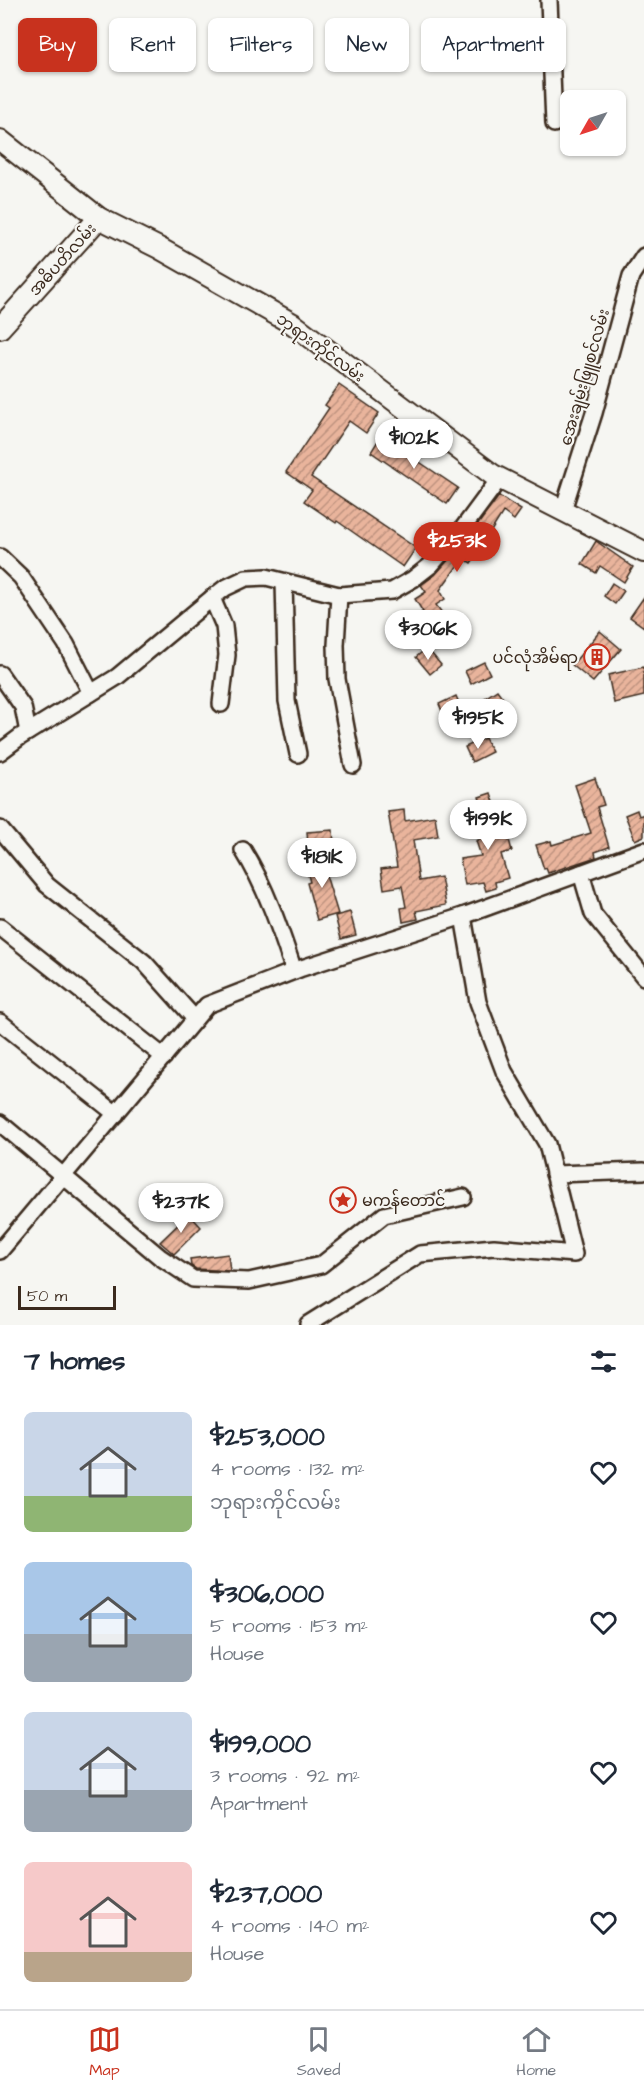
<!DOCTYPE html>
<html lang="en">
<head>
<meta charset="utf-8">
<style>
	body { margin:0; font-family:"Architects Daughter","Noto Sans Myanmar",sans-serif; background:#f6f6f7; color:#1f2937; height:100vh; display:flex; flex-direction:column; font-size:22px; white-space:nowrap }
	* { box-sizing:border-box; margin:0 }
	p { font-size:20px; color:#747a83 }
	.icon { flex:none; width:33px; height:33px; fill:none; stroke:currentColor; stroke-width:2; stroke-linecap:round; stroke-linejoin:round }
	.map { position:relative; height:1325px; overflow:hidden }
	.drawer { display:flex; flex-direction:column; background:#fff; flex:1 }
	.drawer>* { flex:none }
	.banner { position:absolute; left:18px; top:18px; width:609px; height:54px; display:flex; gap:12px }
	.needle { width:39px; rotate:231deg }
	.controls { position:absolute; left:560px; top:90px; display:grid; gap:12px }
	.controls a { display:grid; place-items:center; width:66px; height:66px; border-radius:9px; background:#fff; box-shadow:0 2px 4px #0004; font-size:30px }
	.scale { position:absolute; left:18px; bottom:15px; width:98px; box-sizing:border-box; padding-left:6px; border:3px solid #3b2a1e; border-top:0; font-size:16px; line-height:21px; white-space:nowrap; color:#3b2a1e; -webkit-text-stroke:4px #f6f6f2; paint-order:stroke }
	.price { position:absolute; translate:-50% -51px; padding:0 14px; border-radius:21px; background:#fff; color:#222; font-size:20px; line-height:39px; filter:drop-shadow(0 2px 3px #0008) }
	.price::after { content:''; position:absolute; left:50%; top:36px; width:18px; height:14px; margin-left:-9px; background:inherit; clip-path:polygon(0 0,100% 0,50% 100%) }
	.price.selected { background:#c8321e; color:#fff }
	ul { padding:0; list-style:none }
	li { display:flex; align-items:center; gap:18px; height:150px; padding:0 24px }
	li span { display:grid; place-items:center; flex:none; width:168px; height:120px; border-radius:9px; color:#555 }
	li>.icon { margin-inline-start:auto }
	span .icon { width:72px; height:72px; fill:#fffc; stroke-width:1 }
	li b { font-size:26px }
	h2 { display:flex; justify-content:space-between; align-items:center; height:72px; padding:0 24px; font-size:26px }
	.chip { padding:0 21px; border-radius:9px; background:#fff; box-shadow:0 2px 4px #0004; font-size:21px; line-height:54px }
	.chip.selected { background:#c8321e; color:#fff }
	.tabs { display:flex; justify-content:space-around; align-items:center; height:84px; border-top:2px solid #e0e1e3; background:#fff; font-size:16px; color:#747a83 }
	.tabs a { display:grid; justify-items:center; gap:3px }
	.tabs .selected { color:#c8321e }
	.map>svg:first-child { display:block }
	.building { fill:url(#building-hatch); stroke:#3b2a1e; stroke-width:1.5 }
	.lines { fill:none; stroke-linecap:round; stroke-linejoin:round }
	.minor-casing { stroke:#3b2a1e; stroke-width:20 }
	.tertiary-casing { stroke:#3b2a1e; stroke-width:24 }
	.minor { stroke:#f6f6f2; stroke-width:15 }
	.tertiary { stroke:#f6f6f2; stroke-width:20 }
	.labels { text-anchor:middle; stroke-width:4.5; stroke-linejoin:round; paint-order:stroke }
	.street-label { font-size:16px; fill:#3b2a1e; stroke:#f6f6f2 }
	.poi-label { font-size:16px; fill:#3b2a1e; stroke:#f6f6f2; text-anchor:end }
</style>
</head>
<body>
<div class="map">
<svg width="644" height="1325" viewBox="0 0 644 1325">
	<defs>
		<pattern id="building-hatch" width="6" height="6" patternUnits="userSpaceOnUse" patternTransform="scale(1.5)"><rect width="6" height="6" fill="#e9b49c"/><path d="M-1 1l2-2M0 6l6-6M5 7l2-2" fill="none" stroke="#be937f"/></pattern>
	</defs>
	<rect width="100%" height="100%" fill="#f6f6f2"/>
	<filter id="ink" filterUnits="userSpaceOnUse"><feTurbulence type="fractalNoise" baseFrequency=".0167" numOctaves="2"/><feDisplacementMap in="SourceGraphic" scale="12" xChannelSelector="R" yChannelSelector="G"/><feConvolveMatrix kernelMatrix="1 2 1 2 8 2 1 2 1" color-interpolation-filters="sRGB"/></filter>
	<g filter="url(#ink)">
		<!-- building -->
		<g class="building">
			<path d="M339 385 379 413 366 433 349 421 311 477 416 548 403 567 337 521 336 523 304 501 312 490 286 472 329 408 325 405Z"/>
			<path d="M381 436 458 488 447 504 371 452Z"/>
			<path d="M499 496 521 510 514 520 503 512 488 536 489 537 471 563 463 558 440 590 445 599 436 605 465 643 454 650 441 625 437 627 432 620 409 633 403 623 423 612 415 599 426 592 421 585 435 575 468 538Z"/>
			<path d="M596 541 633 567 624 582 600 566 596 573 582 564Z"/>
			<path d="M612 583 624 591 615 604 604 596Z"/>
			<path d="M644 597V627L630 617Z"/>
			<path d="M600 631 621 649 593 682 572 665Z"/>
			<path d="M427 648 441 665 430 674 416 657Z"/>
			<path d="M484 662 490 674 471 684 465 671Z"/>
			<path d="M644 667V696L614 703 608 675Z"/>
			<path d="M497 690 503 698 491 707 485 698Z"/>
			<path d="M456 696 462 710 445 718 439 704Z"/>
			<path d="M485 738 492 752 472 762 465 747Z"/>
			<path d="M595 778 604 805 597 807 609 847 595 852 596 857 548 873 546 868 544 869 536 845 551 841 552 845 591 833 575 785Z"/>
			<path d="M491 793 504 832H507L512 851 501 854 508 878 495 882 496 888 486 891 483 882 465 885 460 859 481 856 476 841 492 835 479 797Z"/>
			<path d="M404 810 405 821 435 816 438 836 413 840 419 881 441 877 446 905 416 911 418 919 403 922 401 908 406 907 402 886 384 889 381 869 397 867 388 812Z"/>
			<path d="M637 810 639 816 644 814V836L635 840 625 815Z"/>
			<path d="M333 830 334 844 308 846 307 832Z"/>
			<path d="M334 860 338 872 326 875 338 914 317 920 307 883 310 882 306 868Z"/>
			<path d="M350 912 356 935 341 939 335 916Z"/>
			<path d="M189 1214 201 1227 174 1254 160 1242Z"/>
			<path d="M228 1254 230 1271 196 1269 191 1266 190 1259Z"/>
		</g>
		<g class="lines">
			<!-- minor casing -->
			<g class="minor-casing">
				<g id="minor">
					<path d="M549 0 554 124"/>
					<path d="M563 510 594 413 631 276 644 256"/>
					<path d="M0 557 21 577 66 644 91 693"/>
					<path d="M284 582 287 701 298 754"/>
					<path d="M339 595 336 645 337 679 353 765"/>
					<path d="M212 598 224 626 227 655 221 704"/>
					<path d="M0 674 23 707 28 732"/>
					<path d="M0 752 20 737 117 677 212 598 225 588 246 578 266 577 339 595 392 591 413 579 431 565 460 532 500 478"/>
					<path d="M0 829 47 885 144 962 195 1019"/>
					<path d="M243 850C266 887 280 929 294 971"/>
					<path d="M581 873 593 914 644 977"/>
					<path d="M0 927 164 1057"/>
					<path d="M0 1022 116 1114"/>
					<path d="M0 1123 160 1257 193 1279 249 1281 321 1265 384 1215 463 1197"/>
					<path d="M554 1174 644 1171"/>
					<path d="M0 1251 207 1005 302 968 463 916 644 850"/>
					<path d="M308 1324 420 1254 494 1247 574 1254 547 1144 504 1071 478 1002 463 916"/>
				</g>
			</g>
			<!-- tertiary casing -->
			<g class="tertiary-casing">
				<g id="tertiary">
					<path d="M0 140 99 218 159 248 293 324 493 475 644 552"/>
					<path d="M0 328 99 218"/>
				</g>
			</g>
			<!-- minor -->
			<use href="#minor" class="minor"/>
			<!-- tertiary -->
			<use href="#tertiary" class="tertiary"/>
		</g>
	</g>
	<!-- icons -->
	<defs>
		<g id="building-ring" transform="scale(1.35)"><circle r="9.5" fill="#f6f6f2" stroke="#c8321e" stroke-width="1.5"/><path d="M-4-6H4V6H1V3H-1V6H-4ZM-2.5-4.3h1.7v1.8h-1.7ZM.8-4.3h1.7v1.8H.8ZM-2.5-1h1.7V.8h-1.7ZM.8-1h1.7V.8H.8Z" fill="#c8321e"/></g>
		<g id="sight-ring" transform="scale(1.35)"><circle r="9.5" fill="#f6f6f2" stroke="#c8321e" stroke-width="1.5"/><path d="M0-6L1.8-2.2L6-1.7L2.9 1.2L3.7 5.4L0 3.3L-3.7 5.4L-2.9 1.2L-6-1.7L-1.8-2.2Z" fill="#c8321e"/></g>
	</defs>
	<g fill-rule="evenodd">
		<use href="#building-ring" x="597" y="657"/>
		<use href="#sight-ring" x="343" y="1200"/>
	</g>
	<g class="labels">
		<!-- street labels -->
		<g class="street-label">
			<text transform="translate(62 259) rotate(-48)" y="6">အဓိပတိလမ်း</text>
			<text transform="translate(321 347) rotate(36)" y="6">ဘုရားကိုင်လမ်း</text>
			<text transform="translate(584 377) rotate(-74)" y="6">အေးချမ်းဖြူစင်လမ်း</text>
		</g>
		<!-- poi labels -->
		<g class="poi-label">
			<text x="578" y="663">ပင်လုံအိမ်ရာ</text>
			<text x="362" y="1206" text-anchor="start">မကန်တောင်</text>
		</g>
	</g>
</svg>
<div class="controls">
<a><svg class="needle" viewBox="-14 -14 28 28"><path d="M0-13l5 13h-10z" fill="#e53935"/><path d="M0 13l5-13h-10z" fill="#747a83"/></svg></a>
</div>
<div class="scale">50 m</div>
<b class="price" style="left:414px;top:470px">$102K</b>
<b class="price selected" style="left:457px;top:573px">$253K</b>
<b class="price" style="left:428px;top:661px">$306K</b>
<b class="price" style="left:478px;top:750px">$195K</b>
<b class="price" style="left:488px;top:851px">$199K</b>
<b class="price" style="left:322px;top:889px">$181K</b>
<b class="price" style="left:181px;top:1234px">$237K</b>
<div class="banner">
<a class="chip selected">Buy</a>
<a class="chip">Rent</a>
<a class="chip">Filters</a>
<a class="chip">New</a>
<a class="chip">Apartment</a>
</div>
</div>
<section class="drawer">
<h2>7 homes<svg class="icon" aria-label="filters" viewBox="0 0 24 24"><path d="M4 7h16M4 17h16"/><circle cx="9" cy="7" r="2"/><circle cx="15" cy="17" r="2"/></svg></h2>
<ul>
<li><span style="background:linear-gradient(#c9d6e8 70%,#8fb573 0)"><svg class="icon" aria-label="home" viewBox="0 0 24 24"><path d="M3 11l9-7 9 7M6 9v11h12V9"/></svg></span><div><b>$253,000</b><p>4 rooms · 132 m²</p><p>ဘုရားကိုင်လမ်း</p></div><svg class="icon" aria-label="heart" viewBox="0 0 24 24"><path d="M12 20l-8-8c-3-5 5-10 8-4 3-6 11-1 8 4z"/></svg></li>
<li><span style="background:linear-gradient(#a9c7e8 60%,#9aa5b1 0)"><svg class="icon" aria-label="home" viewBox="0 0 24 24"><path d="M3 11l9-7 9 7M6 9v11h12V9"/></svg></span><div><b>$306,000</b><p>5 rooms · 153 m²</p><p>House</p></div><svg class="icon" aria-label="heart" viewBox="0 0 24 24"><path d="M12 20l-8-8c-3-5 5-10 8-4 3-6 11-1 8 4z"/></svg></li>
<li><span style="background:linear-gradient(#c9d6e8 65%,#9aa5b1 0)"><svg class="icon" aria-label="home" viewBox="0 0 24 24"><path d="M3 11l9-7 9 7M6 9v11h12V9"/></svg></span><div><b>$199,000</b><p>3 rooms · 92 m²</p><p>Apartment</p></div><svg class="icon" aria-label="heart" viewBox="0 0 24 24"><path d="M12 20l-8-8c-3-5 5-10 8-4 3-6 11-1 8 4z"/></svg></li>
<li><span style="background:linear-gradient(#f6c9c9 75%,#b9a48a 0)"><svg class="icon" aria-label="home" viewBox="0 0 24 24"><path d="M3 11l9-7 9 7M6 9v11h12V9"/></svg></span><div><b>$237,000</b><p>4 rooms · 140 m²</p><p>House</p></div><svg class="icon" aria-label="heart" viewBox="0 0 24 24"><path d="M12 20l-8-8c-3-5 5-10 8-4 3-6 11-1 8 4z"/></svg></li>
</ul>
</section>
<nav class="tabs">
<a class="selected"><svg class="icon" aria-label="map" viewBox="0 0 24 24"><path d="M3 6l6-2 6 2 6-2v14l-6 2-6-2-6 2zM9 4v14M15 6v14"/></svg>Map</a>
<a><svg class="icon" aria-label="saved" viewBox="0 0 24 24"><path d="M7 4h10v16l-5-4-5 4z"/></svg>Saved</a>
<a><svg class="icon" aria-label="home" viewBox="0 0 24 24"><path d="M3 11l9-7 9 7M6 9v11h12V9"/></svg>Home</a>
</nav>
</body>
</html>
